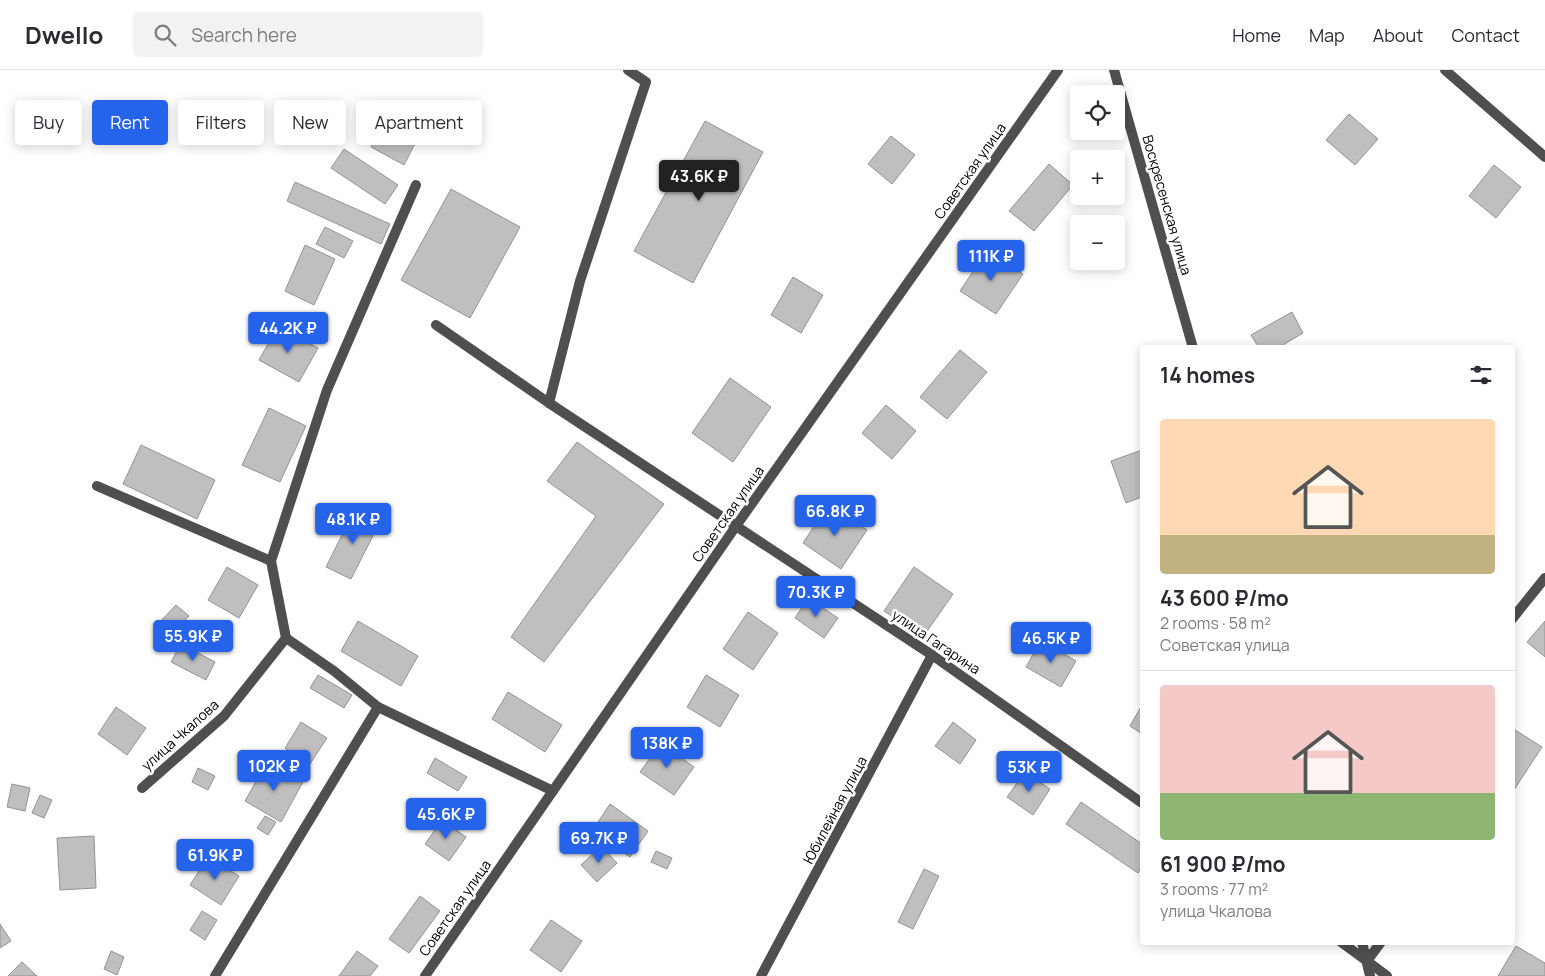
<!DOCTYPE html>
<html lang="en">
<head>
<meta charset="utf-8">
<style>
	body { margin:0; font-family:Manrope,sans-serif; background:#f2f2f3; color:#2b2b33; height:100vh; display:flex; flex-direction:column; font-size:19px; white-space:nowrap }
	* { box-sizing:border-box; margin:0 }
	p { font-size:16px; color:#7c7c81 }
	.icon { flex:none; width:28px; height:28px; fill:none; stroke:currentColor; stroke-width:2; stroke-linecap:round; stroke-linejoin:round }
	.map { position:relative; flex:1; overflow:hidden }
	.side { position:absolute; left:1140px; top:275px; width:375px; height:600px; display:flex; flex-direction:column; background:#fff; border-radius:5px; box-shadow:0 2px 12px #0003 }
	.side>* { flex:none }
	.banner { position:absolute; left:15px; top:30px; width:475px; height:45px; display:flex; gap:10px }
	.controls { position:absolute; left:1070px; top:15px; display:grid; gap:10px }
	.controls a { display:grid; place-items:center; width:55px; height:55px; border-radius:5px; background:#fff; box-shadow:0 2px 12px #0003; font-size:25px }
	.price { position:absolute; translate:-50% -42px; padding:0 11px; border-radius:5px; background:#2563eb; color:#fff; font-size:16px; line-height:32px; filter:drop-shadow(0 1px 2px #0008) }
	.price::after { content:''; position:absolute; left:50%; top:30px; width:15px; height:11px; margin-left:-8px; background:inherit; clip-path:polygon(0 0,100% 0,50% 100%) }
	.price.active { background:#222; color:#fff }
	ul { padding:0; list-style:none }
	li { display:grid; align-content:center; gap:10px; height:265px; padding:0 20px }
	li+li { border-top:1px solid #e1e1e2 }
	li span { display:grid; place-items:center; height:155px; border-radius:5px; color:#555 }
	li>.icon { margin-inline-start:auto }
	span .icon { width:90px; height:90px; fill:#fffc; stroke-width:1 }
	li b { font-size:21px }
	h2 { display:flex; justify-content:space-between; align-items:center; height:60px; padding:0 20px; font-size:21px }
	.chip { padding:0 18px; border-radius:5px; background:#fff; box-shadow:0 2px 12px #0003; font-size:18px; line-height:45px }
	.chip.active { background:#2563eb; color:#fff }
	header { display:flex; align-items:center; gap:30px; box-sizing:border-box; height:70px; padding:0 25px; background:#fff; border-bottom:1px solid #e1e1e2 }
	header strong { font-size:24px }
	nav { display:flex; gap:28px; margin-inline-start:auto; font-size:18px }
	.search { width:350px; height:45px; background:#f2f2f3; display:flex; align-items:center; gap:12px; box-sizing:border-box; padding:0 18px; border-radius:5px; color:#7c7c81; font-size:19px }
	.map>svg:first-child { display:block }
	.building { fill:#bfbfbf; stroke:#939393 }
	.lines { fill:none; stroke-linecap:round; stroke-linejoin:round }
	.service { stroke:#4f4f4f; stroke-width:10 }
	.minor { stroke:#4f4f4f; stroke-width:10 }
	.tertiary { stroke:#4f4f4f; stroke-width:10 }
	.labels { text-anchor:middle; stroke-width:5; stroke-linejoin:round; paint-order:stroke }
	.street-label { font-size:14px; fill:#000; stroke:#fff }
</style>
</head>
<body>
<header>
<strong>Dwello</strong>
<div class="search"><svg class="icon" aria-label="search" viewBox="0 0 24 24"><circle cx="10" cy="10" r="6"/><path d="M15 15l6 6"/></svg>Search here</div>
<nav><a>Home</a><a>Map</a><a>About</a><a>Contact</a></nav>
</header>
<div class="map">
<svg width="1545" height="906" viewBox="0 0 1545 906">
	<rect width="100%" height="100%" fill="#fff"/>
	<!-- building -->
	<g class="building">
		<path d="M389 41 423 58 404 95 371 77Z"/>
		<path d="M1349 44 1378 69 1355 95 1326 70Z"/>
		<path d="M705 51 763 82 693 213 634 181Z"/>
		<path d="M891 66 915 85 892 114 868 94Z"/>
		<path d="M344 79 398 115 385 134 331 98Z"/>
		<path d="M1049 94 1073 115 1034 161 1009 141Z"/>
		<path d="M1494 95 1521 117 1496 148 1469 126Z"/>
		<path d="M295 112 390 154 381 174 287 131Z"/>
		<path d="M451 119 520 157 470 248 401 210Z"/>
		<path d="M325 157 353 171 344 188 316 174Z"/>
		<path d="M305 175 335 189 314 235 285 221Z"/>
		<path d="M987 180 1023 204 996 244 960 221Z"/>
		<path d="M793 207 823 225 801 263 771 245Z"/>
		<path d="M1292 242 1303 263 1278 278H1259L1251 265Z"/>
		<path d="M278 256 318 278 299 312 259 290Z"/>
		<path d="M960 280 987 302 947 349 920 327Z"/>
		<path d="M730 308 771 337 733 392 692 363Z"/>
		<path d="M886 335 916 361 892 389 862 363Z"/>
		<path d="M269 338 306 356 280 412 242 395Z"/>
		<path d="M577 372 664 434 544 592 511 567 596 446 547 411Z"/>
		<path d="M141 375 215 410 197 449 123 414Z"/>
		<path d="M1142 380V427L1126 433 1111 391Z"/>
		<path d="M828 435 867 460 841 499 803 473Z"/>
		<path d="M354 441 379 454 351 509 326 497Z"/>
		<path d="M227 497 258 515 239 548 208 530Z"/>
		<path d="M914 497 953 524 923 567 884 541Z"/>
		<path d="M808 528 838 548 824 568 795 548Z"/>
		<path d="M176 535 189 546 169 567 157 555Z"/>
		<path d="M748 542 778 563 753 600 723 579Z"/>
		<path d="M358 551 418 586 401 616 341 581Z"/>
		<path d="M1545 551V587L1527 572Z"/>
		<path d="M1041 570 1076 591 1061 617 1026 597Z"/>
		<path d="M181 574 215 592 206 610 171 592Z"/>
		<path d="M318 605 352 625 344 638 310 618Z"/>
		<path d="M706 605 739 625 720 657 687 637Z"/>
		<path d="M508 622 562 655 545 682 492 649Z"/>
		<path d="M1142 635V664L1130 656Z"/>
		<path d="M116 637 146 658 127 685 98 664Z"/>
		<path d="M301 652 327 668 310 694 285 678Z"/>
		<path d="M953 652 976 670 960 694 935 676Z"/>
		<path d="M1512 658 1542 677 1512 723Z"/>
		<path d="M661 673 694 697 674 725 640 702Z"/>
		<path d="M435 688 467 707 458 721 427 703Z"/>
		<path d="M267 692 303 712 281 752 245 731Z"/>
		<path d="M198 698 215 706 208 720 192 712Z"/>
		<path d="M1025 702 1050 719 1033 745 1007 727Z"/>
		<path d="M12 714 30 718 25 741 7 737Z"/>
		<path d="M40 725 52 730 44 748 32 743Z"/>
		<path d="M1081 732 1142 774V796L1138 803 1066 754Z"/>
		<path d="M610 734 648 761 630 787 592 761Z"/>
		<path d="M265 746 276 752 268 765 257 758Z"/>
		<path d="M442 750 466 767 449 791 425 774Z"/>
		<path d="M94 766 96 818 60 820 57 768Z"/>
		<path d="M601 776 617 793 597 812 581 795Z"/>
		<path d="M656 781 672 788 667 799 651 792Z"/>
		<path d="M208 787 239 806 221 835 190 815Z"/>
		<path d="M924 799 939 806 913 859 898 852Z"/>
		<path d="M420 826 440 841 409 883 389 869Z"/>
		<path d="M202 841 217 850 205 870 190 860Z"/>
		<path d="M551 850 582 871 561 902 530 880Z"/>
		<path d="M0 854 11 871 0 878Z"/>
		<path d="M1516 876 1545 893V906H1498Z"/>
		<path d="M111 881 124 887 117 905 104 899Z"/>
		<path d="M357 881 378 896 370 906H339Z"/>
		<path d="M22 892 37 906H8Z"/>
	</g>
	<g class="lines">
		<!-- service -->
		<g class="service">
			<path d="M628 0 646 12 580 211 549 333 736 456"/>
			<path d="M436 255 549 333"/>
		</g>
		<!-- minor -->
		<g class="minor">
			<path d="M1445 0 1545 87"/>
			<path d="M97 416 271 491 286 568"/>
			<path d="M736 456 932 585 1142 733"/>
			<path d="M271 491 327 320 416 115"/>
			<path d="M1512 549 1545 508"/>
			<path d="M378 637 553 721"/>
			<path d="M142 718 224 646 286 568 334 601 378 637 215 906"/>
			<path d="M1341 872 1367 891 1381 872"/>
			<path d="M425 906 736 456 1058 0"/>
			<path d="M761 906 932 585"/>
		</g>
		<!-- tertiary -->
		<g class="tertiary">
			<path d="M1114 0 1193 278"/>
			<path d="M1362 872 1370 906"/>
			<path d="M1367 891 1387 906"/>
		</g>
	</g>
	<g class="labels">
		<!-- street labels -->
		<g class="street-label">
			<text transform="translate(970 101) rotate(-55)" y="5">Советская улица</text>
			<text transform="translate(1167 135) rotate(74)" y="5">Воскресенская улица</text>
			<text transform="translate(728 444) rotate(-55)" y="5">Советская улица</text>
			<text transform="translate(936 572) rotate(34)" y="5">улица Гагарина</text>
			<text transform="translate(180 665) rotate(-42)" y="5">улица Чкалова</text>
			<text transform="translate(835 740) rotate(-62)" y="5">Юбилейная улица</text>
			<text transform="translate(455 838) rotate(-55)" y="5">Советская улица</text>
		</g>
	</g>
</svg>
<div class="controls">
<a><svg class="icon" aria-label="locate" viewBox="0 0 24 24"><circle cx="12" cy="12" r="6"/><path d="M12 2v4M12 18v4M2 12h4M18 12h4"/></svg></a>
<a>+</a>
<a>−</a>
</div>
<b class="price active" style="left:699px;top:132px">43.6K ₽</b>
<b class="price" style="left:991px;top:212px">111K ₽</b>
<b class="price" style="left:288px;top:284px">44.2K ₽</b>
<b class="price" style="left:835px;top:467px">66.8K ₽</b>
<b class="price" style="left:353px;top:475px">48.1K ₽</b>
<b class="price" style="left:816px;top:548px">70.3K ₽</b>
<b class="price" style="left:193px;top:592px">55.9K ₽</b>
<b class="price" style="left:1051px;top:594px">46.5K ₽</b>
<b class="price" style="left:667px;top:699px">138K ₽</b>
<b class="price" style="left:274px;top:722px">102K ₽</b>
<b class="price" style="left:1029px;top:723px">53K ₽</b>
<b class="price" style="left:446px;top:770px">45.6K ₽</b>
<b class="price" style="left:599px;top:794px">69.7K ₽</b>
<b class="price" style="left:215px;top:811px">61.9K ₽</b>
<div class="banner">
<a class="chip">Buy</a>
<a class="chip active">Rent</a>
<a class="chip">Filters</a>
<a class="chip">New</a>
<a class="chip">Apartment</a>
</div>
<section class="side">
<h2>14 homes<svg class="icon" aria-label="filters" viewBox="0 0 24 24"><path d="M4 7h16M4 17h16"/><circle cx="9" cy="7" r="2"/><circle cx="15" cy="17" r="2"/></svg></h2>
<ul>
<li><span style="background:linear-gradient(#ffd9b3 75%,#c2b280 0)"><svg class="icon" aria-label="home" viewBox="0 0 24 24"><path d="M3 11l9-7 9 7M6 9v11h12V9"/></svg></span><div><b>43 600 ₽/mo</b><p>2 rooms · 58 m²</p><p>Советская улица</p></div></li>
<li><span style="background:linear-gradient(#f6c9c9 70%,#8fb573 0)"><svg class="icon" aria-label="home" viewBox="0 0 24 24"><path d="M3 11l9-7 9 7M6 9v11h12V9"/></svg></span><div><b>61 900 ₽/mo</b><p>3 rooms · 77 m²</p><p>улица Чкалова</p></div></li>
</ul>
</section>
</div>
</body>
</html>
